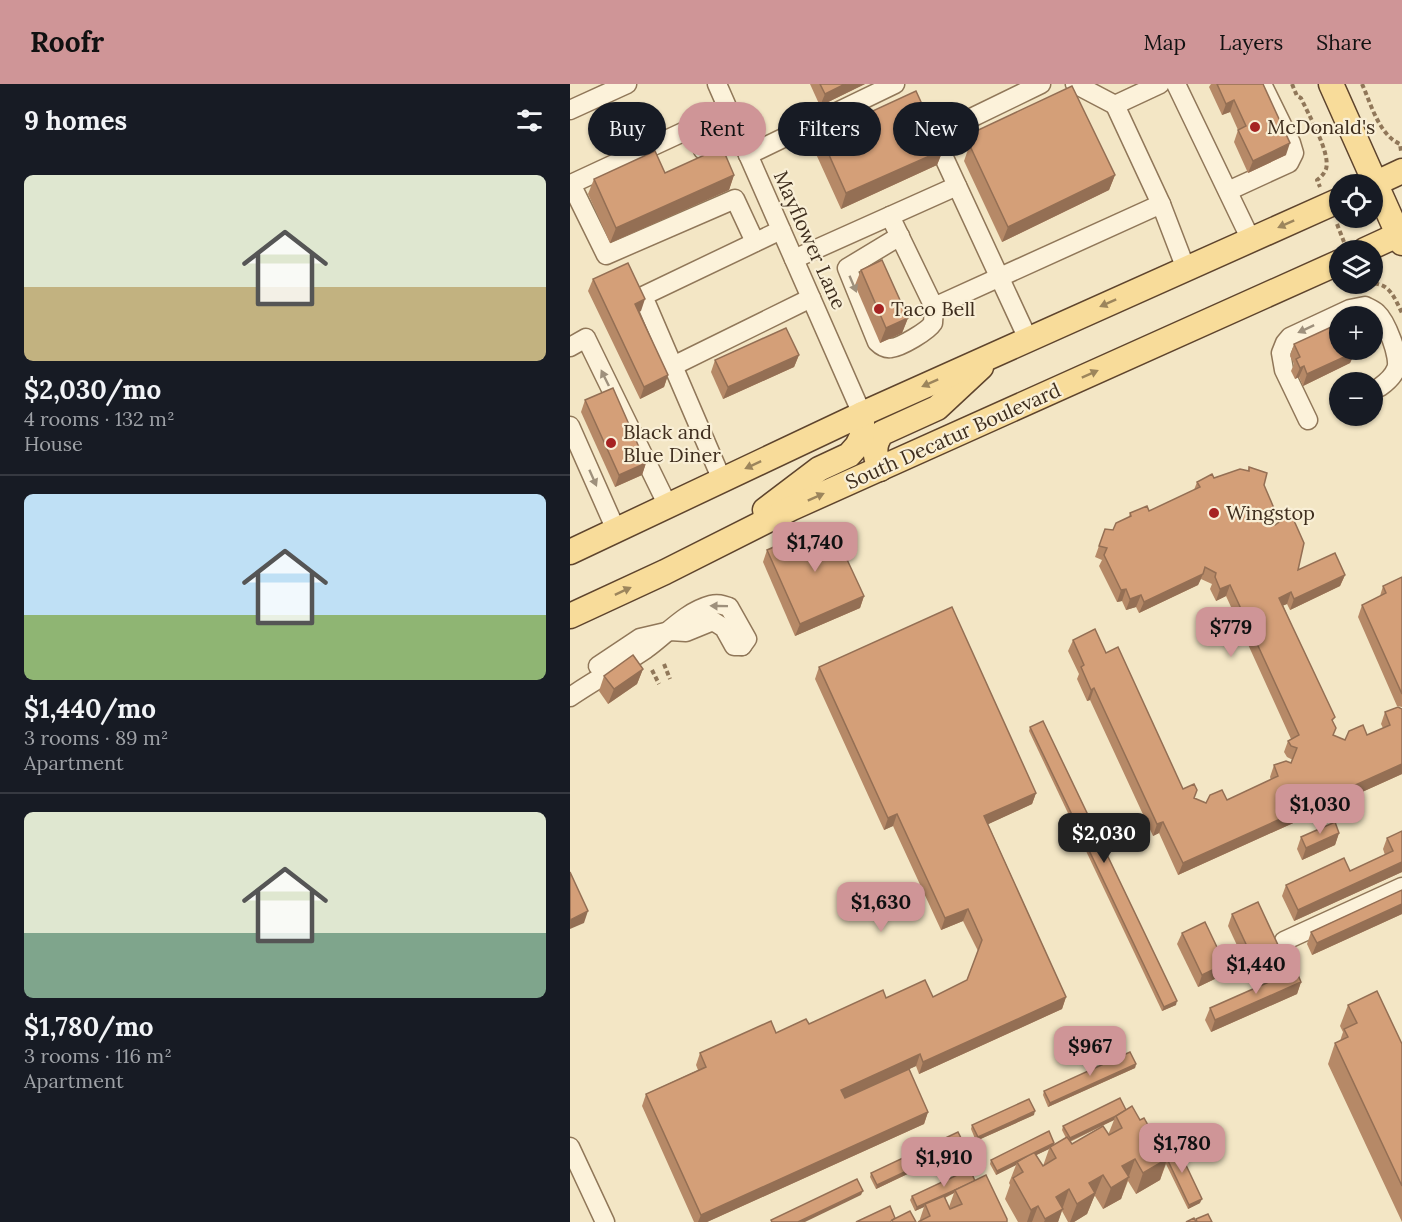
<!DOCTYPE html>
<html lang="en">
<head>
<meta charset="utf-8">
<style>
	body { margin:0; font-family:Lora,serif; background:#242831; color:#f1f3f6; height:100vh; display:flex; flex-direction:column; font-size:22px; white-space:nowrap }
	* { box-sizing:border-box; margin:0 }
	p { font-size:20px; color:#9ea1a6 }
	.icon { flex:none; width:33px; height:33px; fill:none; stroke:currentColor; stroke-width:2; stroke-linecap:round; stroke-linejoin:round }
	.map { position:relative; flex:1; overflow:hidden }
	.panel { display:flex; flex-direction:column; background:#171b24; width:570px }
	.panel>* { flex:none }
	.top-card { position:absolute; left:18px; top:18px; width:570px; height:54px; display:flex; gap:12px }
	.fabs { position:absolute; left:759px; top:90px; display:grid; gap:12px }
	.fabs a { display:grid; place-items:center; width:54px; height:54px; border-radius:50%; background:#171b24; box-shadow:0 2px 4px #0004; font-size:30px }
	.price { position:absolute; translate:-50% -51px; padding:0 14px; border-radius:12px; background:#cf9597; color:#111; font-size:20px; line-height:39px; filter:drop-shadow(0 2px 3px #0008) }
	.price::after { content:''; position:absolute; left:50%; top:36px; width:18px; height:14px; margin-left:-9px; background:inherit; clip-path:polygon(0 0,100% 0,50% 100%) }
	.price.active { background:#222; color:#fff }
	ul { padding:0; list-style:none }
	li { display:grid; align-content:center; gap:12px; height:318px; padding:0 24px }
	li+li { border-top:2px solid #363941 }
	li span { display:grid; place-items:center; height:186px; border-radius:9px; color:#555 }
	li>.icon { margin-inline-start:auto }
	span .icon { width:108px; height:108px; fill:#fffc; stroke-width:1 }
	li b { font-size:26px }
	h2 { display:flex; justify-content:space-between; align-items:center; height:72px; padding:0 24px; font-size:26px }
	.chip { padding:0 21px; border-radius:27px; background:#171b24; box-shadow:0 2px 4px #0004; font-size:21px; line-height:54px }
	.chip.active { background:#cf9597; color:#111 }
	header { display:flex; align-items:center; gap:36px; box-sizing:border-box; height:84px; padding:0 30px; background:#cf9597; color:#111 }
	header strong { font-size:28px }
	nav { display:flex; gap:33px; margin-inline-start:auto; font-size:21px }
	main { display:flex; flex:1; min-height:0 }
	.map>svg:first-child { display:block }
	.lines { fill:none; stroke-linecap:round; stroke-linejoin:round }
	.minor-casing { stroke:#907759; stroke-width:21 }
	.major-casing { stroke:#5e442d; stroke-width:27 }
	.path { stroke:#907759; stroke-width:4; stroke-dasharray:4.5 3; stroke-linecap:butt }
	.minor { stroke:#fcf2da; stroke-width:18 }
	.major { stroke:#f8dc9a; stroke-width:24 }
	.wall { fill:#b68967; fill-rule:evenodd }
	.shaded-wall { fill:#946f54 }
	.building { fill:#d49f78; stroke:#946f54; stroke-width:1.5 }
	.oneway { fill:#9c855c }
	.oneway2 { fill:#9e907c }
	.poi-dot { fill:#a62322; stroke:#f9efd6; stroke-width:2 }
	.labels { text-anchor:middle; stroke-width:4.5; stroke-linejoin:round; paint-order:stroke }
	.poi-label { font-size:20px; fill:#3f2e1e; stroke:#f9efd6; text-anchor:start }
	.street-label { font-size:20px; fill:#3f2e1e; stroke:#f9efd6 }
</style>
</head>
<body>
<header>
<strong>Roofr</strong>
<nav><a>Map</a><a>Layers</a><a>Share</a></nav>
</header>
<main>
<section class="panel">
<h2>9 homes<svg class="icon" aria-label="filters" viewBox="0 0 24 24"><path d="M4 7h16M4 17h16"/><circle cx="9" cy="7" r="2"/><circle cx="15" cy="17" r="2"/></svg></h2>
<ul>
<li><span style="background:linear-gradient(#dfe7d0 60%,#c2b280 0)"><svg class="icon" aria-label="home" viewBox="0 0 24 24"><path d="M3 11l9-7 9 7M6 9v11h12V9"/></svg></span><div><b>$2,030/mo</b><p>4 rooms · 132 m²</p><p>House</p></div></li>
<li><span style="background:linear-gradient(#bfe0f5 65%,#8fb573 0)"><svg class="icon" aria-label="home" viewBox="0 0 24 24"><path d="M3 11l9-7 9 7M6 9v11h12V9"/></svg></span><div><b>$1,440/mo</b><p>3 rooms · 89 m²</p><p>Apartment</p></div></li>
<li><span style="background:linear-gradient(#dfe7d0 65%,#7fa58c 0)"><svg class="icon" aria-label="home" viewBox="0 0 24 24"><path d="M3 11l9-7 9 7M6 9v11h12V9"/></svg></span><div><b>$1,780/mo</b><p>3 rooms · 116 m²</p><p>Apartment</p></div></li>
</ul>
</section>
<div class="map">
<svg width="832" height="1138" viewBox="0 0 832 1138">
	<rect width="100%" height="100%" fill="#f3e6c5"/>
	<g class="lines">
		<!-- minor casing -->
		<g class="minor-casing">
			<g id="minor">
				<path d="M147 0 292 330"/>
				<path d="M505 0 545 21"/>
				<path d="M590 0 545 21 591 120 616 185"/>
				<path d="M606 0 681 156"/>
				<path d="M0 26 57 0"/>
				<path d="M170 51 133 66 124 43 1 100 36 171 165 115 185 158"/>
				<path d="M178 71 325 0"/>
				<path d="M658 107 719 79 724 69 721 59 692 0"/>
				<path d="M320 132 364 223 591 120"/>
				<path d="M330 152 277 184 307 258C311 262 315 265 321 264 331 263 358 247 363 239L364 223"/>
				<path d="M224 175 387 102"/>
				<path d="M458 255 364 52 471 0"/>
				<path d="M0 263 16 254 98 422"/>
				<path d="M103 282 241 214"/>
				<path d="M738 336 714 286 711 269 715 259 720 253 780 225 795 222C799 224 804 226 807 229 816 237 831 274 826 285 823 293 817 298 810 303"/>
				<path d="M0 342 46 446"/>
				<path d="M152 396 73 212 211 146"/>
				<path d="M28 582 70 554 100 547 116 548 143 537 154 544 164 562H172"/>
				<path d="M0 613C25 596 51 582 76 565 97 550 115 528 141 521 148 519 153 521 159 523L177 555 172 562"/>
				<path d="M714 857 832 803"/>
				<path d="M0 1063 35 1138"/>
			</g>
		</g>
		<!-- major casing -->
		<g class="major-casing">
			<g id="major">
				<path d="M761 0 832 159"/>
				<path d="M802 101 832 87"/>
				<path d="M795 166 832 149"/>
				<path d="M310 385C305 371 302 362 312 349L367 324 411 283"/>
				<path d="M195 426 249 385 279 371 287 362 292 352V330"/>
				<path d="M0 468 292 330 770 116"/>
				<path d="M0 532 95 488 222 424 770 178"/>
			</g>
		</g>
		<!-- path -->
		<g class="path">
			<path d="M722 0 727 12 731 14C738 30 761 69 756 85 754 90 751 93 747 96L750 103"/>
			<path d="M792 0C801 20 809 51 830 60L831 67"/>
			<path d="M767 140 774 158"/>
			<path d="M790 200 791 201C817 195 822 208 832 229"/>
			<path d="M94 580 100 595"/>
			<path d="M82 586 89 600"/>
		</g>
		<!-- minor -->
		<use href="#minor" class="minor"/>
		<!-- major -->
		<use href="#major" class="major"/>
	</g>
	<!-- wall -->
	<g class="wall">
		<path d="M240 0H295L250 22Z"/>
		<path d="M641 0H693L716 71 678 89 664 58 668 46 660 28 652 31 639 3Z"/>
		<path d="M296 30 373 66 367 81 271 125 246 70 252 55 294 36Z"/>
		<path d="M404 48 545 91 539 106 432 158 394 77Z"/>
		<path d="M95 89 164 91 159 106 40 159 18 110 24 95Z"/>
		<path d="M291 186 338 234 332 249 310 259 285 201Z"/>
		<path d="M23 195 71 227 68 228 98 291 94 303 70 315 18 207Z"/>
		<path d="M724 260 785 268 780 279 733 302 729 293 725 295 721 287 724 280 720 272Z"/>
		<path d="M229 271 224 283 153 315 141 288 145 276Z"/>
		<path d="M15 316 76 379 72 391 45 403 11 328Z"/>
		<path d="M679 383 694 401 706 429 703 438 728 486 775 491 770 502 720 526 717 520 713 521 763 638V651L775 656 797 651 813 644 811 640 815 628 832 625V690L608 791 589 749 583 752 520 616 517 617 507 595 509 590 498 567 503 556 536 569 613 705 624 714 636 719 657 716 701 696 700 693 704 681 721 679 723 676 717 673 714 668 718 657 721 655 656 512 646 517 640 505 642 500 631 495 628 501 569 529 566 523 556 526 552 517 547 518 529 482 532 476 525 473 535 445 543 446 559 433 560 429 579 427 624 406 627 398 678 387Z"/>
		<path d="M197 466 294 512 290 524 225 552 193 478Z"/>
		<path d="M832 493V623L827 622 788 533 792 521 810 512 813 502Z"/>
		<path d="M249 583 466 709 462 720 418 740 496 913 492 925 349 990 346 982 275 1014 358 1028 354 1040 137 1138H124L72 1022 76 1010 128 986 126 981 130 969 239 940 316 914 363 913 397 896 408 867 393 837 371 846 323 742 314 746 245 595Z"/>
		<path d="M73 585 67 600 38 620 29 607 34 592Z"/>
		<path d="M460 643 606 921 592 927 459 647Z"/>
		<path d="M769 749 765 761 732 776 727 765 731 753Z"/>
		<path d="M817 754 832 788 724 837 712 812 716 801 780 787 815 771 813 765Z"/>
		<path d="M832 806V830L742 871 737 860 741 848Z"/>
		<path d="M662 830 704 872 678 885 658 842Z"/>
		<path d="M612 849 651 892 628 903 607 860Z"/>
		<path d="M731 898 727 910 641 948 635 936 640 924Z"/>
		<path d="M778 921 832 960V1138L758 980 765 959 770 957 773 948 770 942Z"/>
		<path d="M566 980 565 984 478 1023 473 1011 474 1007Z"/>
		<path d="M556 1026 570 1036 630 1119 618 1125 596 1080 590 1096 566 1110 558 1097 551 1115 533 1125 525 1112 524 1113 517 1130 504 1138H498L492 1127 488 1138H448L435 1115 440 1101 439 1099 446 1081 426 1091 420 1080 421 1076 484 1059V1061L496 1054 492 1046 493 1042ZM544 1036 538 1051 502 1060 500 1058ZM479 1065 473 1082 466 1071Z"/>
		<path d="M464 1031 406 1057 401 1045 402 1041Z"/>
		<path d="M392 1064 306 1105 300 1093 301 1089Z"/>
		<path d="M405 1097 437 1135 349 1138 354 1123 345 1127 340 1116 342 1112ZM384 1109 379 1123 375 1114Z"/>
	</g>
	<!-- shaded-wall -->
	<g class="shaded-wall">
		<path d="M275 0H295L250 22 255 10Z"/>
		<path d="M664 16 660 28 652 31 656 20Z"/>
		<path d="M720 59 716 71 678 89 683 77Z"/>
		<path d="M373 66 367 81 271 125 276 109Z"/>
		<path d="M164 91 159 106 40 159 46 144Z"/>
		<path d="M545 91 539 106 432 158 438 143Z"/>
		<path d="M75 215 71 227 60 232 65 220Z"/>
		<path d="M338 234 332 249 310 259 316 244Z"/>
		<path d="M785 268 780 279 733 302 737 290Z"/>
		<path d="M229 271 224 283 153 315 158 303Z"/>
		<path d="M734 282 729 293 725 295 730 284Z"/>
		<path d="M98 291 94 303 70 315 74 303Z"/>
		<path d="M76 379 72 391 45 403 49 391Z"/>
		<path d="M706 429 702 440 700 433Z"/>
		<path d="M633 490 628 501 569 529 574 518Z"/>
		<path d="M775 491 770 502 720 526 724 515Z"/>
		<path d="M660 501 656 512 646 517 650 505Z"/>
		<path d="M556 505 552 517 547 518 551 506Z"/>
		<path d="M721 508 717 520 705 525 709 514Z"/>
		<path d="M571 511 566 523 556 526 560 515Z"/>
		<path d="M294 512 290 524 225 552 230 540Z"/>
		<path d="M73 585 67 600 38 620 44 605Z"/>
		<path d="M524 604 520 616 517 617 521 606Z"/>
		<path d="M832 680V690L608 791 613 779Z"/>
		<path d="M466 709 462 720 410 744 414 732Z"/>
		<path d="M327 730 323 742 314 746 318 734Z"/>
		<path d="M593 738 589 749 583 752 587 740Z"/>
		<path d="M769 749 765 761 732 776 736 764Z"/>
		<path d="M832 778V788L724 837 728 826Z"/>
		<path d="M832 820V830L742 871 747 859Z"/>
		<path d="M398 825 393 837 371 846 375 834Z"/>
		<path d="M18 827 14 839 0 845V836Z"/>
		<path d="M708 861 704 872 678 885 682 873Z"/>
		<path d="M655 880 651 892 628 903 632 891Z"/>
		<path d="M731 898 727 910 641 948 645 936Z"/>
		<path d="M496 913 492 925 349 990 353 978Z"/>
		<path d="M607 917 606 921 592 927 594 923Z"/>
		<path d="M350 970 346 982 267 1018 271 1006Z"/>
		<path d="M566 980 565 984 478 1023 480 1019Z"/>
		<path d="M465 1027 464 1031 406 1057 408 1053Z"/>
		<path d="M358 1028 354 1040 137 1138H128L131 1131Z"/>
		<path d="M545 1032 544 1036 498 1058 500 1054Z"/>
		<path d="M484 1059 483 1063H480L479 1065 448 1080 447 1078 446 1081 426 1091 427 1087Z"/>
		<path d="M394 1060 392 1064 306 1105 307 1101Z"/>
		<path d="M565 1075 551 1115 533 1125 541 1104 552 1082Z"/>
		<path d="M597 1075 590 1096 566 1110 573 1089Z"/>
		<path d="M533 1091 517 1130 504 1138H500L507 1120 519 1099Z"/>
		<path d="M499 1105 488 1138H474L486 1113Z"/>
		<path d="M385 1106 384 1109 356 1122 355 1120 354 1123 345 1127 347 1123Z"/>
		<path d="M293 1107 291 1111 235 1138H228Z"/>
		<path d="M632 1115 630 1119 618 1125 619 1121Z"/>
		<path d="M468 1122 462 1138H457L461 1126Z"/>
	</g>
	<!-- building -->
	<g class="building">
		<path d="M250 0H275L255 10Z"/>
		<path d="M647 0H693L720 59 683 77 668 46 676 42 664 16 656 20Z"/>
		<path d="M502 2 545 91 438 143 400 62 404 48Z"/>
		<path d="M346 7 373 66 276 109 252 55 298 34 296 30Z"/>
		<path d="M152 63 164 91 46 144 24 95 85 67 95 89Z"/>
		<path d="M312 176 338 234 316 244 291 186Z"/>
		<path d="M58 179 75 215 65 220 98 291 74 303 23 195Z"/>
		<path d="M770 239V266H784L785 268 737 290 734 282 730 284 726 275 730 273 724 260Z"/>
		<path d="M216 244 229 271 158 303 145 276Z"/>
		<path d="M43 304 76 379 49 391 15 316Z"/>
		<path d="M679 383 697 389 694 401 706 429 700 433 705 441 721 430 734 459 728 486 765 469 775 491 724 515 721 508 709 514 765 633 762 636 766 644 763 651 775 656 779 647 793 641 797 651 820 641 815 628 828 623 832 625V680L613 779 593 738 587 740 524 604 521 606 511 583 514 581 503 556 525 545 536 569 548 563 613 705 624 700 627 706 624 714 636 719 640 711 652 706 657 716 708 692 704 681 716 677 721 679 727 664 721 662 718 657 729 651 660 501 650 505 645 493 646 489 635 483 633 490 574 518 571 511 560 515 556 505 551 506 534 471 537 464 529 462 535 445 543 446 546 439 561 432 560 429 577 422 579 427 630 403 627 398 642 390 644 394 670 385 679 387Z"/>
		<path d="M260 439 294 512 230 540 197 466Z"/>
		<path d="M832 493V610L792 521 816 509 813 502Z"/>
		<path d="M382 523 466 709 414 732 496 913 353 978 350 970 271 1006 275 1014 339 985 358 1028 131 1131 76 1010 136 983 130 969 201 937 206 949 236 935 239 940 313 906 316 914 355 896 363 913 397 896 412 856 398 825 375 834 327 730 318 734 249 583Z"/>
		<path d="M63 571 73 585 44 605 34 592Z"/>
		<path d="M473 637 607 917 594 923 460 643Z"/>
		<path d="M765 738 769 749 736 764 731 753Z"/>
		<path d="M832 747V778L728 826 716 801 774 774 780 787 823 767 817 754Z"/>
		<path d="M0 788 18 827 0 836Z"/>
		<path d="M832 806V820L747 859 741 848Z"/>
		<path d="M688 818 708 861 682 873 662 830Z"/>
		<path d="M635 838 655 880 632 891 612 849Z"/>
		<path d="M726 886 731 898 645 936 640 924Z"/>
		<path d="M807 907 832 960V1102L765 959 778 953 774 945 787 939 778 921Z"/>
		<path d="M560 968 566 980 480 1019 474 1007Z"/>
		<path d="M550 1014 556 1026 546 1032 500 1054 493 1042Z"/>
		<path d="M459 1015 465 1027 408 1053 402 1041Z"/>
		<path d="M562 1022 570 1036 574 1034 597 1075 573 1089 565 1075 552 1082 559 1093 541 1104 533 1091 519 1099 525 1109 507 1120 499 1105 486 1113 493 1125 475 1135 468 1122 461 1126 443 1094 453 1088 447 1078 464 1068 473 1082 486 1074 480 1063 497 1053 502 1060 533 1042 539 1051 552 1044 546 1032Z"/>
		<path d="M479 1047 484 1059 427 1087 421 1076Z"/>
		<path d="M388 1048 394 1060 307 1101 301 1089Z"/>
		<path d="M605 1058 632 1115 619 1121 592 1064Z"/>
		<path d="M400 1085 405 1097 347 1123 342 1112Z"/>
		<path d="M416 1091 437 1135V1138H348L360 1132 355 1120 374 1112 380 1125 392 1120 385 1106Z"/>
		<path d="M287 1095 293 1107 228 1138H202L201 1136Z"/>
		<path d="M320 1122 325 1134 320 1138H286Z"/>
		<path d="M340 1127 346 1138H323L322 1136Z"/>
		<path d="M638 1130 642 1138H627L626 1135Z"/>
		<path d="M624 1134 626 1138H616Z"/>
	</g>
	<!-- one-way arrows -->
	<defs><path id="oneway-solid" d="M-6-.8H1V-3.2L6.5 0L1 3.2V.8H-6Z" transform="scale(1.5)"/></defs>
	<g class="oneway">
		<use href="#oneway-solid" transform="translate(716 140) rotate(156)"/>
		<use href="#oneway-solid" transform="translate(538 219) rotate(156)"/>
		<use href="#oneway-solid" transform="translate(520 290) rotate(-24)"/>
		<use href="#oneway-solid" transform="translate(360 299) rotate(156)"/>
		<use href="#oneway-solid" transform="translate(183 381) rotate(155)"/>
		<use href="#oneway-solid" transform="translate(246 413) rotate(-24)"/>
		<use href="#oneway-solid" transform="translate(53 507) rotate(-25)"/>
	</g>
	<g class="oneway2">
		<use href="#oneway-solid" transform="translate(283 200) rotate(67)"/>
		<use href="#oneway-solid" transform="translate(736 245) rotate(155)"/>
		<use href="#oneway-solid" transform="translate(35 294) rotate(-116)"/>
		<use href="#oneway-solid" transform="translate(23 394) rotate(66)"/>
		<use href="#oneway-solid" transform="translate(149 522) rotate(-179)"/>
	</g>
	<!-- markers -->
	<g class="poi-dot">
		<circle cx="685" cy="43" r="6"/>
		<circle cx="309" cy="225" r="6"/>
		<circle cx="41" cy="359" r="6"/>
		<circle cx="644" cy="429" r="6"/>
	</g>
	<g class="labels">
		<!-- poi labels -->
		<g class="poi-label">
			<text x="697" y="50">McDonald's</text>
			<text x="321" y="232">Taco Bell</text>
			<text x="53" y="355">Black and<tspan x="53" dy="23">Blue Diner</tspan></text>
			<text x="656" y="436">Wingstop</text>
		</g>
		<!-- street labels -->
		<g class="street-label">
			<text transform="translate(240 156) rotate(66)" y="7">Mayflower Lane</text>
			<text transform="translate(383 352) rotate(-24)" y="7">South Decatur Boulevard</text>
		</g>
	</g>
</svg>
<div class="fabs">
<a><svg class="icon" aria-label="locate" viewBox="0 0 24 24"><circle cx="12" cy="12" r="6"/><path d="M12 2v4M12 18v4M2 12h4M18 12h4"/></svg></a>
<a><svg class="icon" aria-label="layers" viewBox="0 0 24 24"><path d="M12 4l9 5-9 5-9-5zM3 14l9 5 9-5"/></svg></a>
<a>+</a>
<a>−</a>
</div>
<b class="price" style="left:245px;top:489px">$1,740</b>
<b class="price" style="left:661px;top:574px">$779</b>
<b class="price" style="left:750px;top:751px">$1,030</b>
<b class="price active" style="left:534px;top:780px">$2,030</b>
<b class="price" style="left:311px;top:849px">$1,630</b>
<b class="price" style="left:686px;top:911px">$1,440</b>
<b class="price" style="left:520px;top:993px">$967</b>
<b class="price" style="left:612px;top:1090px">$1,780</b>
<b class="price" style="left:374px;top:1104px">$1,910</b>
<div class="top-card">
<a class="chip">Buy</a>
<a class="chip active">Rent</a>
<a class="chip">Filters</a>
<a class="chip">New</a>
</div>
</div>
</main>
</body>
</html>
